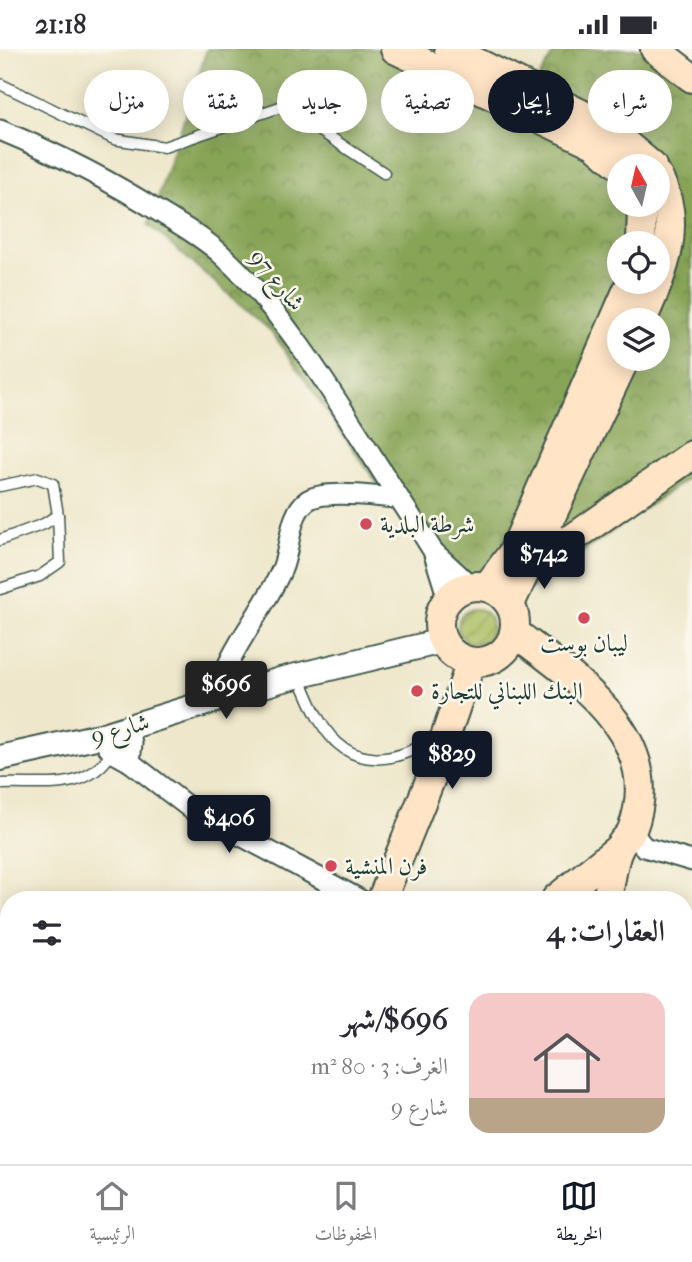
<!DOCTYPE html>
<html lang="ar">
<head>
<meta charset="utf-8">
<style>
	body { margin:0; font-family:"IM FELL French Canon",Amiri,serif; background:#f7f7f7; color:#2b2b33; direction:rtl; height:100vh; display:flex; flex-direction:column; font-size:26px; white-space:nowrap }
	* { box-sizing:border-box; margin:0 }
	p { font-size:23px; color:#7c7c81 }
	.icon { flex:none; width:38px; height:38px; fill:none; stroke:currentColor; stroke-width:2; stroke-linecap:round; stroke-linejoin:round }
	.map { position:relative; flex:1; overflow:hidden; direction:ltr }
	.side { position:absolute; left:0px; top:842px; width:693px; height:275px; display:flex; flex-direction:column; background:#fff; border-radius:28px 28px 0 0; box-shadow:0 4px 18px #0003; direction:rtl }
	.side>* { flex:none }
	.hud { position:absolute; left:21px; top:21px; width:651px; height:63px; direction:rtl; display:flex; gap:14px }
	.needle { width:46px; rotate:352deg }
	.tools { position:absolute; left:607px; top:105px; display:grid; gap:14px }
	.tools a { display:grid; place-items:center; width:63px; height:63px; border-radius:50%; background:#fff; box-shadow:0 4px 18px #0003; font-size:35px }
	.price { position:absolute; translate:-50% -60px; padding:0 16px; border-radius:7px; background:#111827; color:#fff; font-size:23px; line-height:46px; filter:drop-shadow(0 2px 4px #0008) }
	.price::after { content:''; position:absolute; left:50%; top:42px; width:21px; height:16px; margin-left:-10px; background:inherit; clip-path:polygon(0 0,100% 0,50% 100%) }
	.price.on { background:#222; color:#fff }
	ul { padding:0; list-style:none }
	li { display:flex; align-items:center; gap:21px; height:175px; padding:0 28px }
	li+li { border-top:2px solid #e1e1e2 }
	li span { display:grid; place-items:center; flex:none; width:196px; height:140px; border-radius:21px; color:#555 }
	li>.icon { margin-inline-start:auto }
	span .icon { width:84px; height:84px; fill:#fffc; stroke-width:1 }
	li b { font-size:30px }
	h2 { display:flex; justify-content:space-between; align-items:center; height:84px; padding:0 28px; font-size:30px }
	.pill { padding:0 24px; border-radius:32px; background:#fff; box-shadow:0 4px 18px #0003; font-size:24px; line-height:63px }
	.pill.on { background:#111827; color:#fff }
	.status { display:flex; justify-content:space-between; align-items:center; height:49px; padding:0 35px; background:#fff; direction:ltr }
	.status svg { height:19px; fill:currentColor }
	.dock { display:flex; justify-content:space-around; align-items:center; height:98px; border-top:2px solid #e1e1e2; background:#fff; font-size:19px; color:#7c7c81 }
	.dock a { display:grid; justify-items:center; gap:4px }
	.dock .on { color:#111827 }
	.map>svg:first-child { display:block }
	.forest { fill:url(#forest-crowns); stroke:#547046; stroke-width:2; fill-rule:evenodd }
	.garden { fill:url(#garden-furrows); stroke:#657d4a; stroke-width:2 }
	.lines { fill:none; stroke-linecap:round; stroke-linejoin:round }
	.service-casing { stroke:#3e564b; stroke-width:13 }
	.minor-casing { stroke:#3e564b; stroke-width:23 }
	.tertiary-casing { stroke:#3e564b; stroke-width:28 }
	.secondary-casing { stroke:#3e564b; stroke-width:32 }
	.service { stroke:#fff; stroke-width:10 }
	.minor { stroke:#fff; stroke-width:19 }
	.tertiary { stroke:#fff; stroke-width:24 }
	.secondary { stroke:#ffe4c6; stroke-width:28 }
	.poi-dot { fill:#d1495b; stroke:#fbf7ec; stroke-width:2.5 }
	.labels { text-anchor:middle; stroke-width:5; stroke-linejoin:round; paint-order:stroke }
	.street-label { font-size:24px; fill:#1f3d34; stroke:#fbf7ec }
	.poi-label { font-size:24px; fill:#1f3d34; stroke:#fbf7ec; text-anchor:start }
</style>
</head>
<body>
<div class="status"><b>21:18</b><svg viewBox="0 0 49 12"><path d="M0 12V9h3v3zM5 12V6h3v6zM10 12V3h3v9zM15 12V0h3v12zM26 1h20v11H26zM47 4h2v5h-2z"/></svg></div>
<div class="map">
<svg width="692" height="1115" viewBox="0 0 692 1115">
	<defs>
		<pattern id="forest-crowns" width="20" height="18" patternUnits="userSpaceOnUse" patternTransform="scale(1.75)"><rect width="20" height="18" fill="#88a457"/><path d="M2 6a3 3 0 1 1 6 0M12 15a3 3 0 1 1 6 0" fill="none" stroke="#6f8749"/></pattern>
		<pattern id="garden-furrows" width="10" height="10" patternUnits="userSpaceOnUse" patternTransform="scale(1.75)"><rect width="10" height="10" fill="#abbd61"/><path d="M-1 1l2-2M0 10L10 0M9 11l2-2" fill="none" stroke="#8b9b51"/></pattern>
	</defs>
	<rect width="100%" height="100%" fill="#fbf7ec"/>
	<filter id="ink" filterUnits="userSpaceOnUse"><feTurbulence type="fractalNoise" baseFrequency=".0143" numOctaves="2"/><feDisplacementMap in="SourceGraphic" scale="14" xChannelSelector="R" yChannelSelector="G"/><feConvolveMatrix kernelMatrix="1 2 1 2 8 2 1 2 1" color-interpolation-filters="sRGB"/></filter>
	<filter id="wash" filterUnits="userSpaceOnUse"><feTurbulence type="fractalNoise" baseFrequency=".00686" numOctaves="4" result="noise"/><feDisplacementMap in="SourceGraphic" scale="28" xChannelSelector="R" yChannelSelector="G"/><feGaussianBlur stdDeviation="1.57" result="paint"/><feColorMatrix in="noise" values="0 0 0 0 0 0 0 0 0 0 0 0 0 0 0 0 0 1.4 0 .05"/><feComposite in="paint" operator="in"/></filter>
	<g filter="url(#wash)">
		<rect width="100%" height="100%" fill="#eee7cb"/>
		<!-- forest -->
		<path class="forest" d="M207 0H436L524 54 556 0H666L692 29V426L517 549 448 536 271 282 149 176ZM620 117H658V156H620ZM620 194H658V233H620ZM620 271H658V310H620Z"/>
		<!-- garden -->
		<circle class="garden" cx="475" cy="577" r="17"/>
	</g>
	<g filter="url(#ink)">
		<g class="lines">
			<!-- service casing -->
			<g class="service-casing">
				<g id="service">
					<path d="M0 35 114 90 164 98 283 57 384 124"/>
					<path d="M0 437 38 429 53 435 58 466 44 475 0 491"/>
					<path d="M0 540 40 527 60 513 58 466"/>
					<path d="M299 628C306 642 311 658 320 672 349 723 399 717 440 683"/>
					<path d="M0 735C43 733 86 745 112 703"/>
				</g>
			</g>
			<!-- minor casing -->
			<g class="minor-casing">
				<g id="minor">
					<path d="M0 81C58 105 108 130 161 164 182 177 204 189 222 206 299 276 359 391 418 478L433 502 448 550"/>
					<path d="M434 503 471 537"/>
					<path d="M215 652C228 598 261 568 282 520 291 499 288 465 308 451 326 440 377 448 398 449"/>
					<path d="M129 678 132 695 130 713"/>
					<path d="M100 687 112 703 130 713 191 760 359 850"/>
					<path d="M632 783 644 798 692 812"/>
					<path d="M0 893 9 902"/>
					<path d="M191 1108 202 1115"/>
					<path d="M426 1108V1115"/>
				</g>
			</g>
			<!-- tertiary casing -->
			<g class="tertiary-casing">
				<g id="tertiary">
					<path d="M0 709 100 687 280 631 442 592"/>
					<path d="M684 892 692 884"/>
					<path d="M568 1115 569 1108"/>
				</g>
			</g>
			<!-- secondary casing -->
			<g class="secondary-casing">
				<g id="secondary">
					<path d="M395 0 594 95 620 117"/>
					<path d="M449 0 602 75 652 117"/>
					<path d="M655 0 692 29"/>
					<path d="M641 194 642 156"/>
					<path d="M642 271C663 226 684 176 658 128"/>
					<path d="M529 505 535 506 573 489 692 406"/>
					<circle cx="477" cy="575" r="38"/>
					<path d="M487 538 514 502 631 233"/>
					<path d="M510 555 625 310"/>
					<path d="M514 583C577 631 667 689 632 781 629 788 622 792 619 799 612 813 611 835 607 850"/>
					<path d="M382 850 431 729 471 613"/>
					<path d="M556 850 619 799"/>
					<path d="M533 1108 534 1115"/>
					<path d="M295 1115 297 1108"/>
				</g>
			</g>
			<!-- service -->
			<use href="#service" class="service"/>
			<!-- minor -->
			<use href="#minor" class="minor"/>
			<!-- tertiary -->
			<use href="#tertiary" class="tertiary"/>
			<!-- secondary -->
			<use href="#secondary" class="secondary"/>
		</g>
	</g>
	<!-- markers -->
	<g class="poi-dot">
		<circle cx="366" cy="475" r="7"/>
		<circle cx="584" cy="569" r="7"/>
		<circle cx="417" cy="642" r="7"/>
		<circle cx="331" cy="817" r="7"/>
	</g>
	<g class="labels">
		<!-- street labels -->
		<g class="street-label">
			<text transform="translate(277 231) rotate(50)" y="8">شارع 97</text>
			<text transform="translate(120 680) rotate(-16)" y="8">شارع 9</text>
		</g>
		<!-- poi labels -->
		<g class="poi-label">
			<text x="380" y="483">شرطة البلدية</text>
			<text x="584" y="602" text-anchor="middle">ليبان بوست</text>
			<text x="431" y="650">البنك اللبناني للتجارة</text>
			<text x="345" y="825">فرن المنشية</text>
		</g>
	</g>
</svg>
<div class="tools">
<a><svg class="needle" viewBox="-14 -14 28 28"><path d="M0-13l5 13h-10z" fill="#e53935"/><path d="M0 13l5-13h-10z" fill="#7c7c81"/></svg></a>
<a><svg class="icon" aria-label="locate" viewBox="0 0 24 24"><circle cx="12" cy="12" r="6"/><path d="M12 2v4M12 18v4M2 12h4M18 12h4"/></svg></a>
<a><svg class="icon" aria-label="layers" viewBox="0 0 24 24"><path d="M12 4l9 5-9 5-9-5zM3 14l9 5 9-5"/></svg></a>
</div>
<b class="price" style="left:544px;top:542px">$742</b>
<b class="price on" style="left:226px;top:672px">$696</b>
<b class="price" style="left:452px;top:742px">$829</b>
<b class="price" style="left:229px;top:806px">$406</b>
<div class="hud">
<a class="pill">شراء</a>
<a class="pill on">إيجار</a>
<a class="pill">تصفية</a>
<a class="pill">جديد</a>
<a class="pill">شقة</a>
<a class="pill">منزل</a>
</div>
<section class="side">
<h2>العقارات: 4<svg class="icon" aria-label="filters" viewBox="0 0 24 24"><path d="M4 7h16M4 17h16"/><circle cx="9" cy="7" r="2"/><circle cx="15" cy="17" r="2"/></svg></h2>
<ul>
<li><span style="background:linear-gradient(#f6c9c9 75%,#b9a48a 0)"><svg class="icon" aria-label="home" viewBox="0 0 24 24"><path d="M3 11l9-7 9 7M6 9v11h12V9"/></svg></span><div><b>$696/شهر</b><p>الغرف: 3 · 80 m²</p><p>شارع 9</p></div></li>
</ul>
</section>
</div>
<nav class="dock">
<a class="on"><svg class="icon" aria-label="map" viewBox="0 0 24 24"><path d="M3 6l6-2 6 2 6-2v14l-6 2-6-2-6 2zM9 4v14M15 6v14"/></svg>الخريطة</a>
<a><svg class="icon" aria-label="saved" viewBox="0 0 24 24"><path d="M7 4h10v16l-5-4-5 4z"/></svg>المحفوظات</a>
<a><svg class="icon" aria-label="home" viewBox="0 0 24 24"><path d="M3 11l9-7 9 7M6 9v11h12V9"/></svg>الرئيسية</a>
</nav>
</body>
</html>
